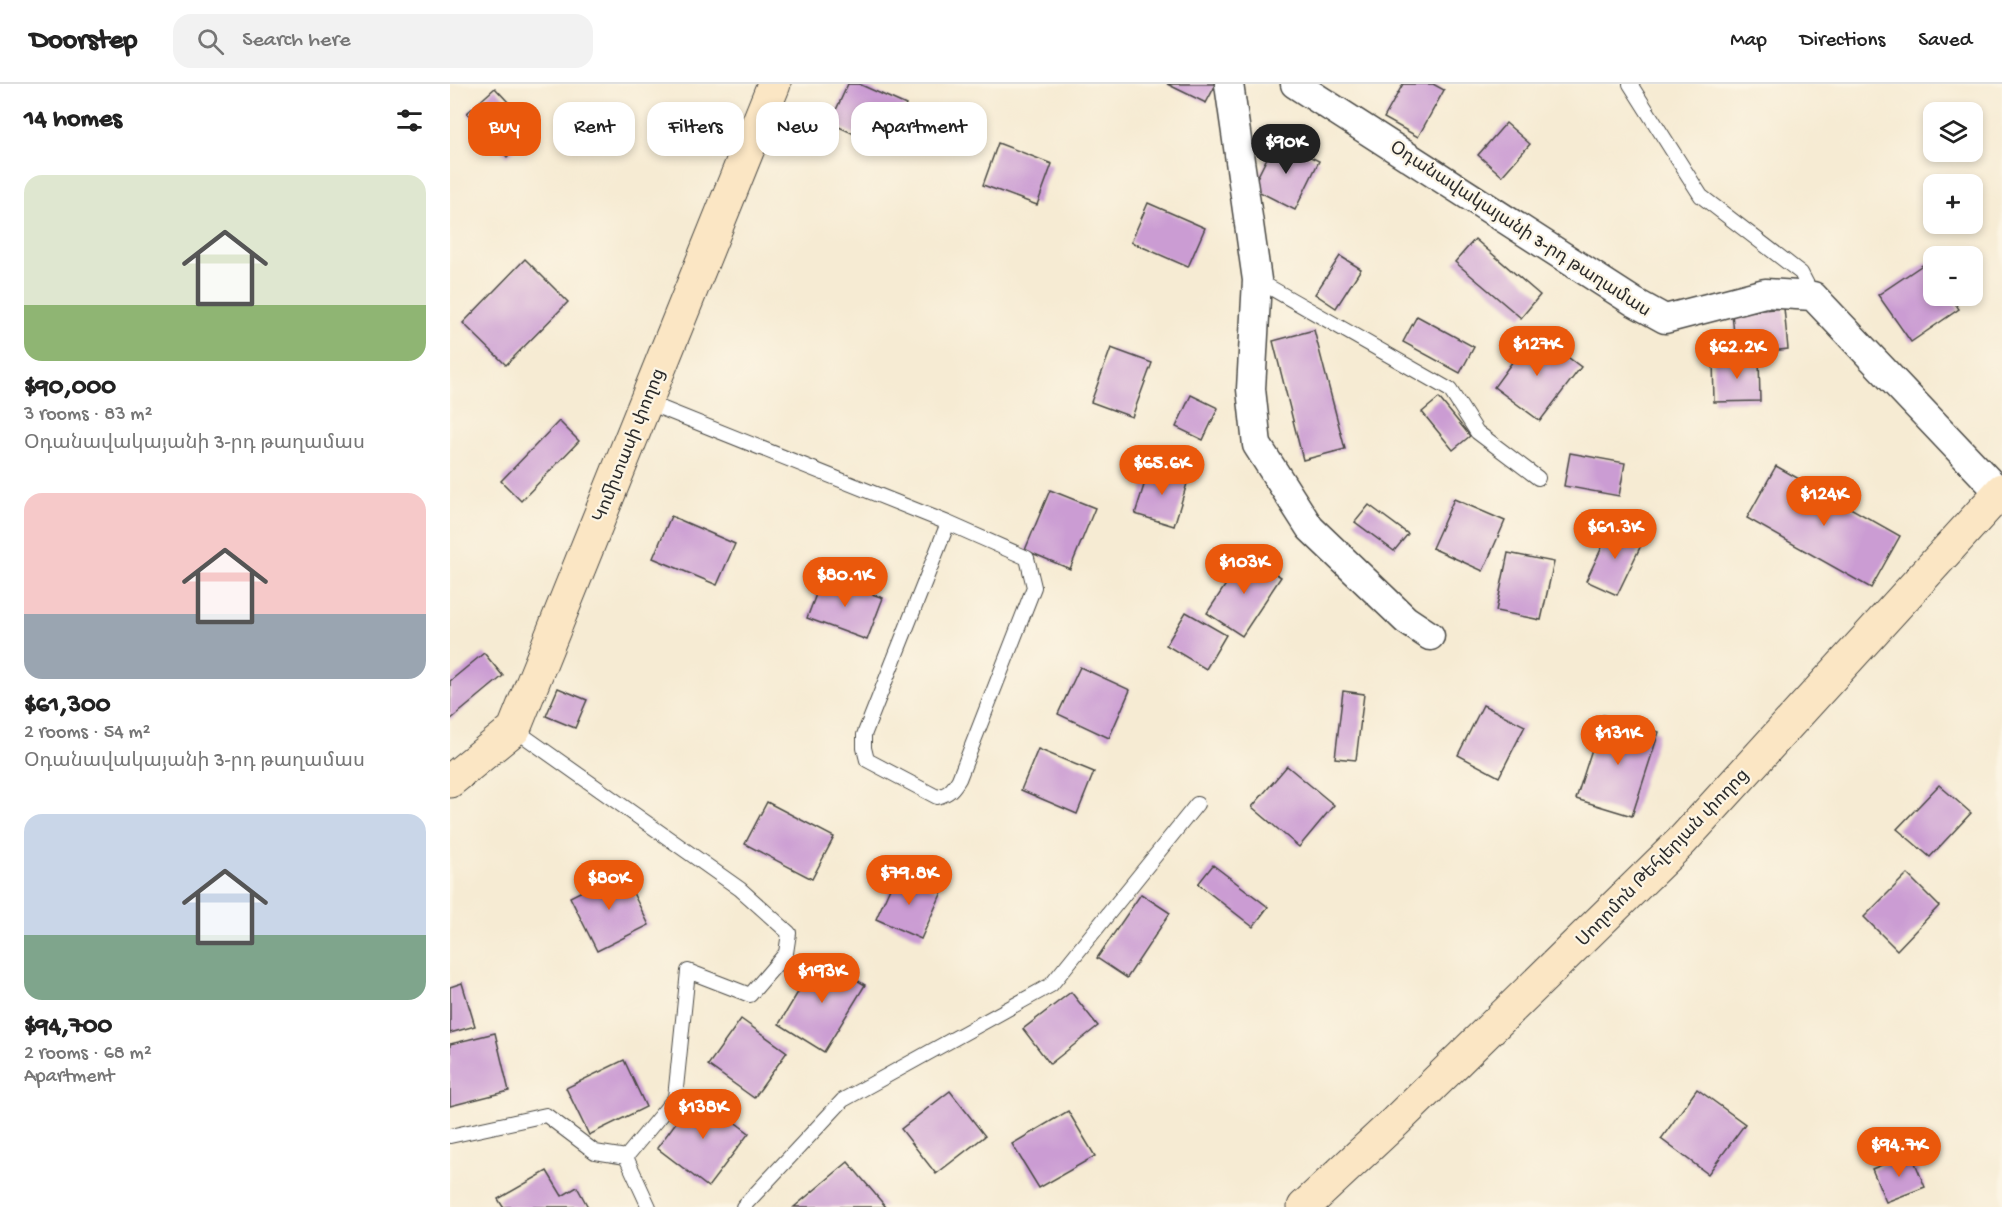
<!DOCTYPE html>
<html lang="en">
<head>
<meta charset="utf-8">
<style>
	body { margin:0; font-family:"Gochi Hand","Noto Sans Armenian",sans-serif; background:#f2f2f2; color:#222; height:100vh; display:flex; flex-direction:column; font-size:22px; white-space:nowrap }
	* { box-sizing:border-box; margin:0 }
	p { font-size:20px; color:#767676 }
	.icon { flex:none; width:33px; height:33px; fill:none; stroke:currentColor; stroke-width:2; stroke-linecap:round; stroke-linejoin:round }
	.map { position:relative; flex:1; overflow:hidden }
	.panel { display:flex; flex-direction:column; background:#fff; width:450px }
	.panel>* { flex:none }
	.guide { position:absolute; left:18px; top:18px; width:570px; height:54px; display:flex; gap:12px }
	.controls { position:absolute; left:1473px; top:18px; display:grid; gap:12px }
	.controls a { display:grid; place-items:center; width:60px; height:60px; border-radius:12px; background:#fff; box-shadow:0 3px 9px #0003; font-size:30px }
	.price { position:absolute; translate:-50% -51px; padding:0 14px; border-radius:21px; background:#ea580c; color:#fff; font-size:20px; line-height:39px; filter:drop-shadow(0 2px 3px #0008) }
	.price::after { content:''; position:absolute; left:50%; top:36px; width:18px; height:14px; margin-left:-9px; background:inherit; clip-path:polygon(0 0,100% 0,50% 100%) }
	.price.current { background:#222; color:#fff }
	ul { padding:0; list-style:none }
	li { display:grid; align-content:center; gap:12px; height:318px; padding:0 24px }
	li span { display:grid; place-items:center; height:186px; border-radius:18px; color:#555 }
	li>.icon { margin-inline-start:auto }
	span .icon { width:108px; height:108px; fill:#fffc; stroke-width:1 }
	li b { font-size:26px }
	h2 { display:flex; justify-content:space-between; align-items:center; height:72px; padding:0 24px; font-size:26px }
	.chip { padding:0 21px; border-radius:18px; background:#fff; box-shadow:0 3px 9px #0003; font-size:21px; line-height:54px }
	.chip.current { background:#ea580c; color:#fff }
	header { display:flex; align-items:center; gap:36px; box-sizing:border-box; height:84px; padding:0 30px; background:#fff; border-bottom:2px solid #e0e0e0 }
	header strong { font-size:28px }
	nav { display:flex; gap:33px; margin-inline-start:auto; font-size:21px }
	.search { width:420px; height:54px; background:#f2f2f2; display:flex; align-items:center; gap:15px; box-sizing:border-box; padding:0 21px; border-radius:18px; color:#767676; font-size:22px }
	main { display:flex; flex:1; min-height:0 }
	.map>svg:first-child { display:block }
	.building { fill:#cb9cd3 }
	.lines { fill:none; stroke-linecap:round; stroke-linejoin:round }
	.lane-casing { stroke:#494844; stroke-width:16 }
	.street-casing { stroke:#494844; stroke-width:31 }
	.secondary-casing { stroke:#494844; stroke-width:35 }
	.lane { stroke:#fff; stroke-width:14 }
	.street { stroke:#fff; stroke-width:28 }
	.secondary { stroke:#fbe6c4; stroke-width:33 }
	.labels { text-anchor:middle; stroke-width:4.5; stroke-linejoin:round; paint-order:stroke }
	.street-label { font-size:18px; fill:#2b2b2b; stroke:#fcf5e5 }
</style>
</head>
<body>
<header>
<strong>Doorstep</strong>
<div class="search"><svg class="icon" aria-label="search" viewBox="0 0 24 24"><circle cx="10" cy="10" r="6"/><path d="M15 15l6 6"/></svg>Search here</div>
<nav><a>Map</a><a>Directions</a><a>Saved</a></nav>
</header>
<main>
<section class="panel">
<h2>14 homes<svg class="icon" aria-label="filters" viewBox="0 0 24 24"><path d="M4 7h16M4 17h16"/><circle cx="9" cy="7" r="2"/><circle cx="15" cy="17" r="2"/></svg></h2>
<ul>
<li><span style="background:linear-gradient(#dfe7d0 70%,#8fb573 0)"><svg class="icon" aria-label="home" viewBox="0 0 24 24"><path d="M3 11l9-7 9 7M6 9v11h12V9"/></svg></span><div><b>$90,000</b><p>3 rooms · 83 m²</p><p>Օդանավակայանի 3-րդ թաղամաս</p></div></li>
<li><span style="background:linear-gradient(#f6c9c9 65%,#9aa5b1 0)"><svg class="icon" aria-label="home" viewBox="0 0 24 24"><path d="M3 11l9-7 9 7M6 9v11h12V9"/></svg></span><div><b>$61,300</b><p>2 rooms · 54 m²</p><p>Օդանավակայանի 3-րդ թաղամաս</p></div></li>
<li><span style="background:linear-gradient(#c9d6e8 65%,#7fa58c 0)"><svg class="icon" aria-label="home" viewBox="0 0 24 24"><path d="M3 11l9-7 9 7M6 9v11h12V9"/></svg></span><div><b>$94,700</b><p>2 rooms · 68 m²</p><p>Apartment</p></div></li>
</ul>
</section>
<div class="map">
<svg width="1552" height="1123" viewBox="0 0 1552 1123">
	<rect width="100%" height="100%" fill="#fcf5e5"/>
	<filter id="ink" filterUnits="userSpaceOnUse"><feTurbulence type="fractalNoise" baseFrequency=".0167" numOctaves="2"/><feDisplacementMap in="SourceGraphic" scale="12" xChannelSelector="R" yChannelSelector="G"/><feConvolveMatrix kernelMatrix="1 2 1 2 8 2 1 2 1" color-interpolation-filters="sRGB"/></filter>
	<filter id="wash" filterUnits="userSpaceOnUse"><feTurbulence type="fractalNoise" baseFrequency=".008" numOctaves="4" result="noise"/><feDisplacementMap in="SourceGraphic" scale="24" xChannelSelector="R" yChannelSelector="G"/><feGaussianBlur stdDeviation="1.35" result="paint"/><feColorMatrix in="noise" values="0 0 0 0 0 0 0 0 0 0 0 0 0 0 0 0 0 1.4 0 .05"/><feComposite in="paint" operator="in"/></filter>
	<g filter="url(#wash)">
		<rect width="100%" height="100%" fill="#f6ebd3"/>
		<g id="blocks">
			<!-- building -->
			<g class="building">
				<path d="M398 0H409L456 21 437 65 380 39Z"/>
				<path d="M717 0H766L756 19Z"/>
				<path d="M953 0H983L994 6 968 53 934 34Z"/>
				<path d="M45 4 85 47 57 73 17 29Z"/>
				<path d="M1056 39 1080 60 1052 92 1028 71Z"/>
				<path d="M826 56 869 77 845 126 802 104Z"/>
				<path d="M548 59 602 80 587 121 533 101Z"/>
				<path d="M698 119 755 144 738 183 681 158Z"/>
				<path d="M1025 155 1090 211 1071 234 1005 178Z"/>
				<path d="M890 172 911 185 886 224 865 210Z"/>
				<path d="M75 175 118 218 56 281 13 239Z"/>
				<path d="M1477 178 1484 187V212H1500L1509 225 1461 258 1428 211Z"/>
				<path d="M1334 224 1338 265 1286 271 1282 229Z"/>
				<path d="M967 232 1024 263 1010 289 953 258Z"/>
				<path d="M864 246 895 365 853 376 823 257Z"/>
				<path d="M1084 248 1131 283 1090 337 1044 303Z"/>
				<path d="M661 264 702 279 682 333 641 318Z"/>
				<path d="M1309 273 1310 317 1264 318 1263 275Z"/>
				<path d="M741 311 768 324 753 356 726 343Z"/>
				<path d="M989 314 1020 352 1003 366 972 328Z"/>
				<path d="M109 337 129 357 71 417 51 397Z"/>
				<path d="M1120 369 1175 379 1169 412 1114 402Z"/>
				<path d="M700 382 739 393 724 442 685 430Z"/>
				<path d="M1326 382 1450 452 1421 504 1297 434Z"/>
				<path d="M600 406 645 424 620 485 575 466Z"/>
				<path d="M1004 415 1055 437 1033 487 982 464Z"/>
				<path d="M919 421 958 450 944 467 905 438Z"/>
				<path d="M221 432 285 460 267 501 203 474Z"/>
				<path d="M1163 440 1194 455 1167 511 1136 497Z"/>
				<path d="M1058 469 1104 478 1091 536 1046 527Z"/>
				<path d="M796 470 831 493 792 552 757 529Z"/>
				<path d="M373 492 433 514 417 556 357 534Z"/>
				<path d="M736 528 776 551 756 585 716 561Z"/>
				<path d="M34 569 53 592 0 636V597Z"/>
				<path d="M630 583 680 606 659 654 608 630Z"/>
				<path d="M108 604 137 616 125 644 96 632Z"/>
				<path d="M893 607 914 610 906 676 885 674Z"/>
				<path d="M1033 621 1075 642 1049 693 1008 671Z"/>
				<path d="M1153 631 1209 648 1182 732 1126 715Z"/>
				<path d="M588 665 644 688 627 730 571 706Z"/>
				<path d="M837 682 884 721 849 763 802 723Z"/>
				<path d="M1489 701 1521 729 1480 773 1447 745Z"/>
				<path d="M317 718 384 753 362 795 295 760Z"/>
				<path d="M763 781 818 823 803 843 748 800Z"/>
				<path d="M172 787 199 841 147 867 120 813Z"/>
				<path d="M447 788 492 808 471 855 426 835Z"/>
				<path d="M1457 790 1489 822 1447 866 1414 833Z"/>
				<path d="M691 810 720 829 677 894 647 874Z"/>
				<path d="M369 873 415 901 374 968 329 940Z"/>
				<path d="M12 899 25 942 0 949V903Z"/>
				<path d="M621 908 648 942 600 980 573 945Z"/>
				<path d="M291 935 337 968 304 1014 258 981Z"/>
				<path d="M45 949 59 1007 0 1022V960Z"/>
				<path d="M174 976 196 1023 139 1051 116 1004Z"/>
				<path d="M1247 1005 1295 1040 1258 1090 1211 1055Z"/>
				<path d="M500 1007 535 1052 486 1090 451 1045Z"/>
				<path d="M247 1010 299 1049 258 1103 207 1064Z"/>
				<path d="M618 1027 645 1072 589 1104 562 1060Z"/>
				<path d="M1461 1069 1475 1103 1436 1118 1422 1085Z"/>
				<path d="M398 1078 436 1123H344Z"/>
				<path d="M97 1087 112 1112 127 1103 138 1123H53L48 1115Z"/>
			</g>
		</g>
	</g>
	<g filter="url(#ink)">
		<use href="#blocks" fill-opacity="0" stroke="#494844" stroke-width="1.5"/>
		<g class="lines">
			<!-- lane casing -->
			<g class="lane-casing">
				<g id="lane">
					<path d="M1180 0 1251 112 1351 189 1363 212"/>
					<path d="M807 196 1000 306 1027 348 1088 394"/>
					<path d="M196 318 498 439 577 474 584 503 509 695C503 705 499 710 487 713L417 676 414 664V651L498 439"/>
					<path d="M0 1052 96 1031 145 1068 176 1073 225 1014 238 887 300 911 336 869 339 849 290 805 64 645"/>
					<path d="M176 1073 199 1123"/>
					<path d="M293 1123 393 1016 601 901 747 720"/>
				</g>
			</g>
			<!-- street casing -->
			<g class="street-casing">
				<g id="street">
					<path d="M779 0 807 196 801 305 807 361 860 444 956 536 980 552"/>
					<path d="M845 0 1184 218 1215 235 1315 209 1363 212 1549 408"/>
				</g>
			</g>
			<!-- secondary casing -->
			<g class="secondary-casing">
				<g id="secondary">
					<path d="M0 697 64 645 324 0"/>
					<path d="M854 1123 945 1038 1232 757 1552 406"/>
				</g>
			</g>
			<!-- lane -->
			<use href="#lane" class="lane"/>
			<!-- street -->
			<use href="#street" class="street"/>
			<!-- secondary -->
			<use href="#secondary" class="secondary"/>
		</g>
	</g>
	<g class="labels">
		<!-- street labels -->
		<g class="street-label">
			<text transform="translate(1071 144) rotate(33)" y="6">Օդանավակայանի 3-րդ թաղամաս</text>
			<text transform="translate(178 361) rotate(-68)" y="6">Կոմիտասի փողոց</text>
			<text transform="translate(1212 773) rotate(-46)" y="6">Սողոմոն Թեհլերյան փողոց</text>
		</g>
	</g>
</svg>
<div class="controls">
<a><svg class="icon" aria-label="layers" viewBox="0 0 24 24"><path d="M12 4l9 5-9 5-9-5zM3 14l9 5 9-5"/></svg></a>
<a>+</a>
<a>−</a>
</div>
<b class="price current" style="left:836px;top:91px">$90K</b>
<b class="price" style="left:1087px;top:293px">$127K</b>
<b class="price" style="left:1287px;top:296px">$62.2K</b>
<b class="price" style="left:712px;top:412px">$65.6K</b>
<b class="price" style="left:1374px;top:443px">$124K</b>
<b class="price" style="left:1165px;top:476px">$61.3K</b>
<b class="price" style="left:794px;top:511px">$103K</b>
<b class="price" style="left:395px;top:524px">$80.1K</b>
<b class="price" style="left:1168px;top:682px">$131K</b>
<b class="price" style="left:459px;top:822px">$79.8K</b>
<b class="price" style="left:159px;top:827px">$80K</b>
<b class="price" style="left:372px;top:920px">$193K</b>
<b class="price" style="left:253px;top:1056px">$138K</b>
<b class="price" style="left:1449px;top:1094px">$94.7K</b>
<div class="guide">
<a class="chip current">Buy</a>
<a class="chip">Rent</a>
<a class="chip">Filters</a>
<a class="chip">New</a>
<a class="chip">Apartment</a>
</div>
</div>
</main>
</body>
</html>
